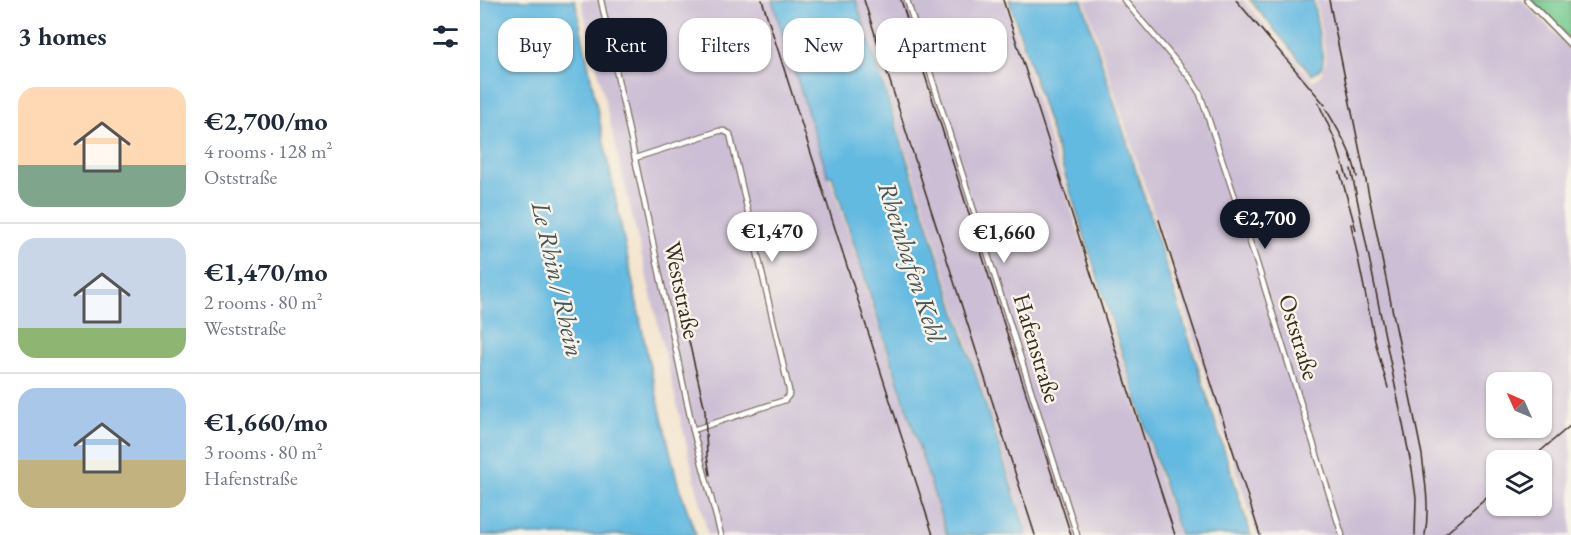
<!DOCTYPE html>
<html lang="en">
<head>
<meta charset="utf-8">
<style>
	body { margin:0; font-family:"EB Garamond",serif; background:#f2f2f3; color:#1f2937; height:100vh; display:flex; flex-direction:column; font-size:22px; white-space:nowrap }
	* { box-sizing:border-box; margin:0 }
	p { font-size:20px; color:#747a83 }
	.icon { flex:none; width:33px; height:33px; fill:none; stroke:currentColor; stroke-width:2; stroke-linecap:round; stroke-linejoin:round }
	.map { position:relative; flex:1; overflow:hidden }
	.drawer { display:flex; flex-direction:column; background:#fff; width:480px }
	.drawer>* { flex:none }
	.guide { position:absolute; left:18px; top:18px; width:570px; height:54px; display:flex; gap:12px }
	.needle { width:39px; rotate:315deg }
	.tools { position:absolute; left:1006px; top:372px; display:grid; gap:12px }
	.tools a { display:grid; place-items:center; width:66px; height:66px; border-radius:12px; background:#fff; box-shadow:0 2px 4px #0004; font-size:30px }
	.price { position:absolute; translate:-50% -51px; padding:0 14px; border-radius:21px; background:#fff; color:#222; font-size:20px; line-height:39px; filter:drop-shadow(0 2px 3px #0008) }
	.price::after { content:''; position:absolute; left:50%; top:36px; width:18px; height:14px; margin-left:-9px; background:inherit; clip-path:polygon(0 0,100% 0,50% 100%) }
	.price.active { background:#111827; color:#fff }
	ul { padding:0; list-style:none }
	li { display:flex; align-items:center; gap:18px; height:150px; padding:0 18px }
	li+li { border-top:2px solid #e0e1e3 }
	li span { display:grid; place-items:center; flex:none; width:168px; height:120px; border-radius:18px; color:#555 }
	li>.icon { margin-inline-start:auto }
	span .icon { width:72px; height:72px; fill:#fffc; stroke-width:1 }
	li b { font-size:26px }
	h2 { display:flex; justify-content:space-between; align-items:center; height:72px; padding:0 18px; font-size:26px }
	.pill { padding:0 21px; border-radius:18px; background:#fff; box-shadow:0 2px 4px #0004; font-size:21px; line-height:54px }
	.pill.active { background:#111827; color:#fff }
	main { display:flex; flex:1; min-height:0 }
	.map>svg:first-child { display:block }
	.industrial { fill:#ccbed4; fill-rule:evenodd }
	.green { fill:#75cb8f; stroke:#587a56; stroke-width:1.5 }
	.water { fill:#64bae1; stroke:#507280; stroke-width:1.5 }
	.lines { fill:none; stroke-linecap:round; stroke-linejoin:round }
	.minor-casing { stroke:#7c6b5c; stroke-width:7 }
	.tertiary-casing { stroke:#7c6b5c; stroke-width:8 }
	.minor { stroke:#fff; stroke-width:4.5 }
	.tertiary { stroke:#fff; stroke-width:5 }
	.rail { stroke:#3b2a1e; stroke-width:1.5 }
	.labels { text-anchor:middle; stroke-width:5; stroke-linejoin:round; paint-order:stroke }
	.street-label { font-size:24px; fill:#3b2a1e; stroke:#f7f3e8 }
	.water-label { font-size:26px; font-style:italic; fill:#475558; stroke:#f7f3e8 }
</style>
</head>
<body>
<main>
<section class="drawer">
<h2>3 homes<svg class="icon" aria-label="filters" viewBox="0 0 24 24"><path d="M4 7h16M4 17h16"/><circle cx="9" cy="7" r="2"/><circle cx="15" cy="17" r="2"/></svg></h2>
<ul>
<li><span style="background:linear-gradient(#ffd9b3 65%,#7fa58c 0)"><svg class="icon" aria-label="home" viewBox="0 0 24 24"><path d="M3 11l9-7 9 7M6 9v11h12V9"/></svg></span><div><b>€2,700/mo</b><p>4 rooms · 128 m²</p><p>Oststraße</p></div></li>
<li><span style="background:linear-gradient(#c9d6e8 75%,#8fb573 0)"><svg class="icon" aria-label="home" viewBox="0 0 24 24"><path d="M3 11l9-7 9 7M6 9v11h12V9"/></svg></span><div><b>€1,470/mo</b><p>2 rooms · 80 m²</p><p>Weststraße</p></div></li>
<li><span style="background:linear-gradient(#a9c7e8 60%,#c2b280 0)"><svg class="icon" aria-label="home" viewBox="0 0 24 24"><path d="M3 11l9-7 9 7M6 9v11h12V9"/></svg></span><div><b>€1,660/mo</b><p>3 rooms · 80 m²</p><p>Hafenstraße</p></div></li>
</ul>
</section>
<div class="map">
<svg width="1091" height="535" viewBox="0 0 1091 535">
	<rect width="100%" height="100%" fill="#f7f3e8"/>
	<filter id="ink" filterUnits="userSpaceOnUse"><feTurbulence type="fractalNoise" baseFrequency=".0167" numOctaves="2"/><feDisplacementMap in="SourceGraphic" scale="12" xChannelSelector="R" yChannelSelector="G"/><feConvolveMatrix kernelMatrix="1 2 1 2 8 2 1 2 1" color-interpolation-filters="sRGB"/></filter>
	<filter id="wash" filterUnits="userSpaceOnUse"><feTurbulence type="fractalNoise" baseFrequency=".008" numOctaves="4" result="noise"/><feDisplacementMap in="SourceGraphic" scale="24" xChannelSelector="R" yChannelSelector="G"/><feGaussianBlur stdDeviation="1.35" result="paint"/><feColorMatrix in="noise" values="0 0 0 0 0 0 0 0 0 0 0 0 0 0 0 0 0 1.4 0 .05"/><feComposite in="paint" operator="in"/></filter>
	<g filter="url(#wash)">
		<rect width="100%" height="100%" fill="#f4e5ce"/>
		<!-- industrial -->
		<g class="industrial">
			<path d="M101 0H292L466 535H228Z"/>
			<path d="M377 0H525L589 202 698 535H549L403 77Z"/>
			<path d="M605 0H763L833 81 841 75 846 60 836 0H1042L1091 50V535H777ZM1017 382H1062V428H1017ZM1017 460H1062V506H1017Z"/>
		</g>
		<!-- green -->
		<path class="green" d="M1051 0H1091V40Z"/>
		<!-- water -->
		<g class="water">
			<path d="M0 0H95L169 363 198 484 216 535H0Z"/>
			<path d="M292 0H376L547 535H467L352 176H348Z"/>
			<path d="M529 0H602L771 535H700Z"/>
			<path d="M770 0H833L843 59 842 67 832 75Z"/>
		</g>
	</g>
	<g filter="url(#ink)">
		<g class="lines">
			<!-- minor casing -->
			<g class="minor-casing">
				<g id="minor">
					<path d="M121 0 213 430 241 535"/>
					<path d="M427 0 597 535"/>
					<path d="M644 0 711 79 720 94 775 257 862 535"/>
					<path d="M155 158 239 131H244L250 134 309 390V395L305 400 213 430"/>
				</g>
			</g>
			<!-- tertiary casing -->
			<g class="tertiary-casing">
				<path id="tertiary" d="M1047 0 1091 45"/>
			</g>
			<!-- minor -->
			<use href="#minor" class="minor"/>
			<!-- tertiary -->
			<use href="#tertiary" class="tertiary"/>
			<!-- rail -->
			<g class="rail">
				<path d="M282 0 453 535"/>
				<path d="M384 0 555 535"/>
				<path d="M421 0 591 535"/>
				<path d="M523 0 695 535"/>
				<path d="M756 0 845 105"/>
				<path d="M849 0 942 455C945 481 950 508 945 535"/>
				<path d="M838 102 855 140 868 180"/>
				<path d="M846 109C859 131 872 152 877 177"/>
				<path d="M871 169 932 469 936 498 935 535"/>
				<path d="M860 172 876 230"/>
				<path d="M679 220 780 535"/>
				<path d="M871 224 895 341 908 388"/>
				<path d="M201 307 225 410 227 456 230 475"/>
				<path d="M1050 460 1091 425"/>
				<path d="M964 535 1017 489"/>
			</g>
		</g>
	</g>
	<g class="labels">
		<!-- street labels -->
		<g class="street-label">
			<text transform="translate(202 290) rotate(78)" y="8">Weststraße</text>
			<text transform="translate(819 337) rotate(73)" y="8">Oststraße</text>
			<text transform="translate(557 348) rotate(73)" y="8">Hafenstraße</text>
		</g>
		<!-- water labels -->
		<g class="water-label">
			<text transform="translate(432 262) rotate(72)" y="9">Rheinhafen Kehl</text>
			<text transform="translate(78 279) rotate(77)" y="9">Le Rhin / Rhein</text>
		</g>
	</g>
</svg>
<div class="tools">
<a><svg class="needle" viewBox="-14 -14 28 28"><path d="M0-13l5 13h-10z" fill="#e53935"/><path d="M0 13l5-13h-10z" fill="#747a83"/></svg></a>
<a><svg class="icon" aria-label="layers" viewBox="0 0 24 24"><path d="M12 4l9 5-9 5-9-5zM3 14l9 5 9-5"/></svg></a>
</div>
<b class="price active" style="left:785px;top:250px">€2,700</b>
<b class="price" style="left:292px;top:263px">€1,470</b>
<b class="price" style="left:524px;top:264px">€1,660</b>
<div class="guide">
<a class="pill">Buy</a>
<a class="pill active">Rent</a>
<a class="pill">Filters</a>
<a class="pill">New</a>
<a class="pill">Apartment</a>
</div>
</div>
</main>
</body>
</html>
